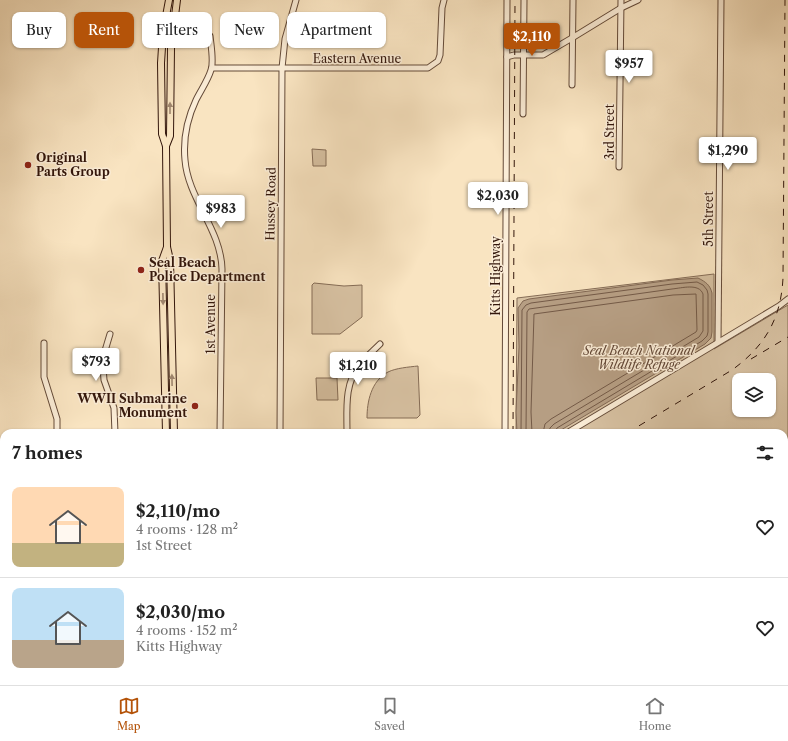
<!DOCTYPE html>
<html lang="en">
<head>
<meta charset="utf-8">
<style>
	body { margin:0; font-family:"Libre Caslon Text",serif; background:#f2f2f2; color:#222; height:100vh; display:flex; flex-direction:column; font-size:15px; white-space:nowrap }
	* { box-sizing:border-box; margin:0 }
	p { font-size:13px; color:#767676 }
	.icon { flex:none; width:22px; height:22px; fill:none; stroke:currentColor; stroke-width:2; stroke-linecap:round; stroke-linejoin:round }
	.map { position:relative; flex:1; overflow:hidden }
	.details { position:absolute; left:0px; top:429px; width:788px; height:256px; display:flex; flex-direction:column; background:#fff; border-radius:12px 12px 0 0; box-shadow:0 1px 3px #0004 }
	.details>* { flex:none }
	.top-card { position:absolute; left:12px; top:12px; width:400px; height:36px; display:flex; gap:8px }
	.buttons { position:absolute; left:732px; top:373px; display:grid; gap:8px }
	.buttons a { display:grid; place-items:center; width:44px; height:44px; border-radius:8px; background:#fff; box-shadow:0 1px 3px #0004; font-size:20px }
	.price { position:absolute; translate:-50% -34px; padding:0 9px; border-radius:4px; background:#fff; color:#222; font-size:13px; line-height:26px; filter:drop-shadow(0 1px 2px #0008) }
	.price::after { content:''; position:absolute; left:50%; top:24px; width:12px; height:9px; margin-left:-6px; background:inherit; clip-path:polygon(0 0,100% 0,50% 100%) }
	.price.selected { background:#b45309; color:#fff }
	ul { padding:0; list-style:none }
	li { display:flex; align-items:center; gap:12px; height:100px; padding:0 12px }
	li+li { border-top:1px solid #e0e0e0 }
	li span { display:grid; place-items:center; flex:none; width:112px; height:80px; border-radius:8px; color:#555 }
	li>.icon { margin-inline-start:auto }
	span .icon { width:48px; height:48px; fill:#fffc; stroke-width:1 }
	li b { font-size:17px }
	h2 { display:flex; justify-content:space-between; align-items:center; height:48px; padding:0 12px; font-size:17px }
	.pill { padding:0 14px; border-radius:8px; background:#fff; box-shadow:0 1px 3px #0004; font-size:14px; line-height:36px }
	.pill.selected { background:#b45309; color:#fff }
	.tabs { display:flex; justify-content:space-around; align-items:center; height:56px; border-top:1px solid #e0e0e0; background:#fff; font-size:11px; color:#767676 }
	.tabs a { display:grid; justify-items:center; gap:2px }
	.tabs .selected { color:#b45309 }
	.map>svg:first-child { display:block }
	.green { fill:#d7c1a2; stroke:#856c56; fill-rule:evenodd }
	.water { fill:#b69e83; stroke:#826853 }
	.lines { fill:none; stroke-linecap:round; stroke-linejoin:round }
	.shore { stroke:#745a47; stroke-width:1 }
	.minor-casing { stroke:#644a38; stroke-width:7 }
	.major-casing { stroke:#33160b; stroke-width:8 }
	.minor { stroke:#fbedd7; stroke-width:5 }
	.major { stroke:#f9e4c1; stroke-width:6 }
	.rail { stroke:#33160b; stroke-width:1; stroke-dasharray:7 7; stroke-linecap:butt }
	.oneway { fill:#a0876f }
	.poi-dot { fill:#8f2418; stroke:#fbedd7; stroke-width:1.5 }
	.labels { text-anchor:middle; stroke-width:3; stroke-linejoin:round; paint-order:stroke }
	.street-label { font-size:12px; fill:#33160b; stroke:#fbedd7 }
	.poi-label { font-size:12px; font-weight:bold; fill:#33160b; stroke:#fbedd7; text-anchor:start }
	.park-label { font-size:12px; font-style:italic; fill:#644938; stroke:#fbedd7 }
</style>
</head>
<body>
<div class="map">
<svg width="788" height="685" viewBox="0 0 788 685">
	<rect width="100%" height="100%" fill="#f9e4c1"/>
	<filter id="stains"><feTurbulence type="fractalNoise" baseFrequency=".005" numOctaves="4"/><feColorMatrix values="0 0 0 0 .2 0 0 0 0 .09 0 0 0 0 .02 0 0 0 .5 -.17"/></filter>
	<radialGradient id="worn" r=".72"><stop offset=".6" stop-color="#630" stop-opacity="0"/><stop offset="1" stop-color="#630" stop-opacity=".3"/></radialGradient>
	<!-- green -->
	<g class="green">
		<path d="M312 149 326 150V166H313Z"/>
		<path d="M714 274V349L788 305V685H514V681H784V433H516L517 298ZM739 380H769V410H739Z"/>
		<path d="M314 283 344 286 362 285V317L340 334H312V285Z"/>
		<path d="M418 366 420 415 417 418H367C367 402 371 381 388 372 396 368 409 367 418 366Z"/>
		<path d="M316 378H337L338 400H317Z"/>
		<path d="M0 444 4 449V561H0Z"/>
	</g>
	<!-- water -->
	<path class="water" d="M698 278C706 282 710 285 712 293V332L711 338 705 344 556 433H517L516 412 519 347 518 308 523 301 529 299 672 280Z"/>
	<g class="lines">
		<!-- shore -->
		<g class="shore">
			<path d="M521 433 522 310 526 305 531 303 672 284 697 282 703 285 707 290 708 294V332L707 336 702 341 557 428 554 433"/>
			<path d="M526 433 527 312 529 309 672 289C682 288 699 283 703 294V331L699 337 554 424 550 428 549 433"/>
			<path d="M532 433 531 412 534 314 673 295 696 294 697 330 696 332 551 419 545 424 543 433"/>
		</g>
		<!-- minor casing -->
		<g class="minor-casing">
			<g id="minor">
				<path d="M210 36C211 45 214 62 211 70 208 80 201 90 196 100 187 119 183 139 185 160 188 199 221 229 222 269L220 433"/>
				<path d="M507 57 514 55H543L572 38 621 8 638 0"/>
				<path d="M212 68H428L438 61 440 55 442 8 444 0"/>
				<path d="M572 85 573 0"/>
				<path d="M523 114 524 0"/>
				<path d="M619 167 621 0"/>
				<path d="M110 334 104 354 103 367 104 380 114 408 115 433"/>
				<path d="M718 342 721 0"/>
				<path d="M44 343V377L57 419V433"/>
				<path d="M280 433 282 68 285 39 296 0"/>
				<path d="M347 433C347 409 344 384 360 364 366 357 373 351 380 344"/>
				<path d="M505 433 507 0"/>
				<path d="M567 433 779 306 788 299"/>
				<path d="M784 473 788 471"/>
				<path d="M784 525 788 532"/>
				<path d="M0 640 4 638"/>
				<path d="M0 647 4 654"/>
				<path d="M398 681 400 685"/>
				<path d="M14 685 21 681"/>
				<path d="M246 685 253 681"/>
				<path d="M314 685 317 681"/>
				<path d="M428 685 435 681"/>
				<path d="M503 685V681"/>
			</g>
		</g>
		<!-- major casing -->
		<g class="major-casing">
			<g id="major">
				<path d="M169 0 163 32 161 63 162 134 166 146 167 247 170 260 174 433"/>
				<path d="M166 146 170 136 171 48 177 0"/>
				<path d="M166 433 162 261 167 247"/>
				<path d="M170 681V685"/>
				<path d="M178 681V685"/>
			</g>
		</g>
		<!-- minor -->
		<use href="#minor" class="minor"/>
		<!-- major -->
		<use href="#major" class="major"/>
		<!-- rail -->
		<g class="rail">
			<path d="M751 359 788 337"/>
			<path d="M513 433 515 0"/>
			<path d="M627 433 732 370C765 346 781 319 783 278L785 0"/>
			<path d="M511 685V681"/>
		</g>
	</g>
	<!-- one-way arrows -->
	<defs><path id="oneway-solid" d="M-6-.8H1V-3.2L6.5 0L1 3.2V.8H-6Z"/></defs>
	<g class="oneway">
		<use href="#oneway-solid" transform="translate(170 108) rotate(-90)"/>
		<use href="#oneway-solid" transform="translate(163 299) rotate(89)"/>
		<use href="#oneway-solid" transform="translate(172 380) rotate(-91)"/>
	</g>
	<!-- markers -->
	<g class="poi-dot">
		<circle cx="28" cy="165" r="4"/>
		<circle cx="141" cy="270" r="4"/>
		<circle cx="195" cy="406" r="4"/>
	</g>
	<g class="labels">
		<!-- street labels -->
		<g class="street-label">
			<text x="357" y="63">Eastern Avenue</text>
			<text transform="translate(610 132) rotate(-90)" y="4">3rd Street</text>
			<text transform="translate(271 204) rotate(-89)" y="4">Hussey Road</text>
			<text transform="translate(709 219) rotate(-90)" y="4">5th Street</text>
			<text transform="translate(496 276) rotate(-90)" y="4">Kitts Highway</text>
			<text transform="translate(211 324) rotate(-90)" y="4">1st Avenue</text>
		</g>
		<!-- poi labels -->
		<g class="poi-label">
			<text x="36" y="162">Original<tspan x="36" dy="14">Parts Group</tspan></text>
			<text x="149" y="267">Seal Beach<tspan x="149" dy="14">Police Department</tspan></text>
			<text x="187" y="403" text-anchor="end">WWII Submarine<tspan x="187" dy="14">Monument</tspan></text>
		</g>
		<!-- park labels -->
		<g class="park-label">
			<text x="639" y="355">Seal Beach National<tspan x="639" dy="14">Wildlife Refuge</tspan></text>
		</g>
	</g>
	<rect width="100%" height="100%" filter="url(#stains)"/>
	<rect width="100%" height="100%" fill="url(#worn)"/>
</svg>
<div class="buttons">
<a><svg class="icon" aria-label="layers" viewBox="0 0 24 24"><path d="M12 4l9 5-9 5-9-5zM3 14l9 5 9-5"/></svg></a>
</div>
<b class="price selected" style="left:532px;top:57px">$2,110</b>
<b class="price" style="left:629px;top:84px">$957</b>
<b class="price" style="left:728px;top:171px">$1,290</b>
<b class="price" style="left:498px;top:216px">$2,030</b>
<b class="price" style="left:221px;top:229px">$983</b>
<b class="price" style="left:96px;top:382px">$793</b>
<b class="price" style="left:358px;top:386px">$1,210</b>
<div class="top-card">
<a class="pill">Buy</a>
<a class="pill selected">Rent</a>
<a class="pill">Filters</a>
<a class="pill">New</a>
<a class="pill">Apartment</a>
</div>
<section class="details">
<h2>7 homes<svg class="icon" aria-label="filters" viewBox="0 0 24 24"><path d="M4 7h16M4 17h16"/><circle cx="9" cy="7" r="2"/><circle cx="15" cy="17" r="2"/></svg></h2>
<ul>
<li><span style="background:linear-gradient(#ffd9b3 70%,#c2b280 0)"><svg class="icon" aria-label="home" viewBox="0 0 24 24"><path d="M3 11l9-7 9 7M6 9v11h12V9"/></svg></span><div><b>$2,110/mo</b><p>4 rooms · 128 m²</p><p>1st Street</p></div><svg class="icon" aria-label="heart" viewBox="0 0 24 24"><path d="M12 20l-8-8c-3-5 5-10 8-4 3-6 11-1 8 4z"/></svg></li>
<li><span style="background:linear-gradient(#bfe0f5 65%,#b9a48a 0)"><svg class="icon" aria-label="home" viewBox="0 0 24 24"><path d="M3 11l9-7 9 7M6 9v11h12V9"/></svg></span><div><b>$2,030/mo</b><p>4 rooms · 152 m²</p><p>Kitts Highway</p></div><svg class="icon" aria-label="heart" viewBox="0 0 24 24"><path d="M12 20l-8-8c-3-5 5-10 8-4 3-6 11-1 8 4z"/></svg></li>
</ul>
</section>
</div>
<nav class="tabs">
<a class="selected"><svg class="icon" aria-label="map" viewBox="0 0 24 24"><path d="M3 6l6-2 6 2 6-2v14l-6 2-6-2-6 2zM9 4v14M15 6v14"/></svg>Map</a>
<a><svg class="icon" aria-label="saved" viewBox="0 0 24 24"><path d="M7 4h10v16l-5-4-5 4z"/></svg>Saved</a>
<a><svg class="icon" aria-label="home" viewBox="0 0 24 24"><path d="M3 11l9-7 9 7M6 9v11h12V9"/></svg>Home</a>
</nav>
</body>
</html>
